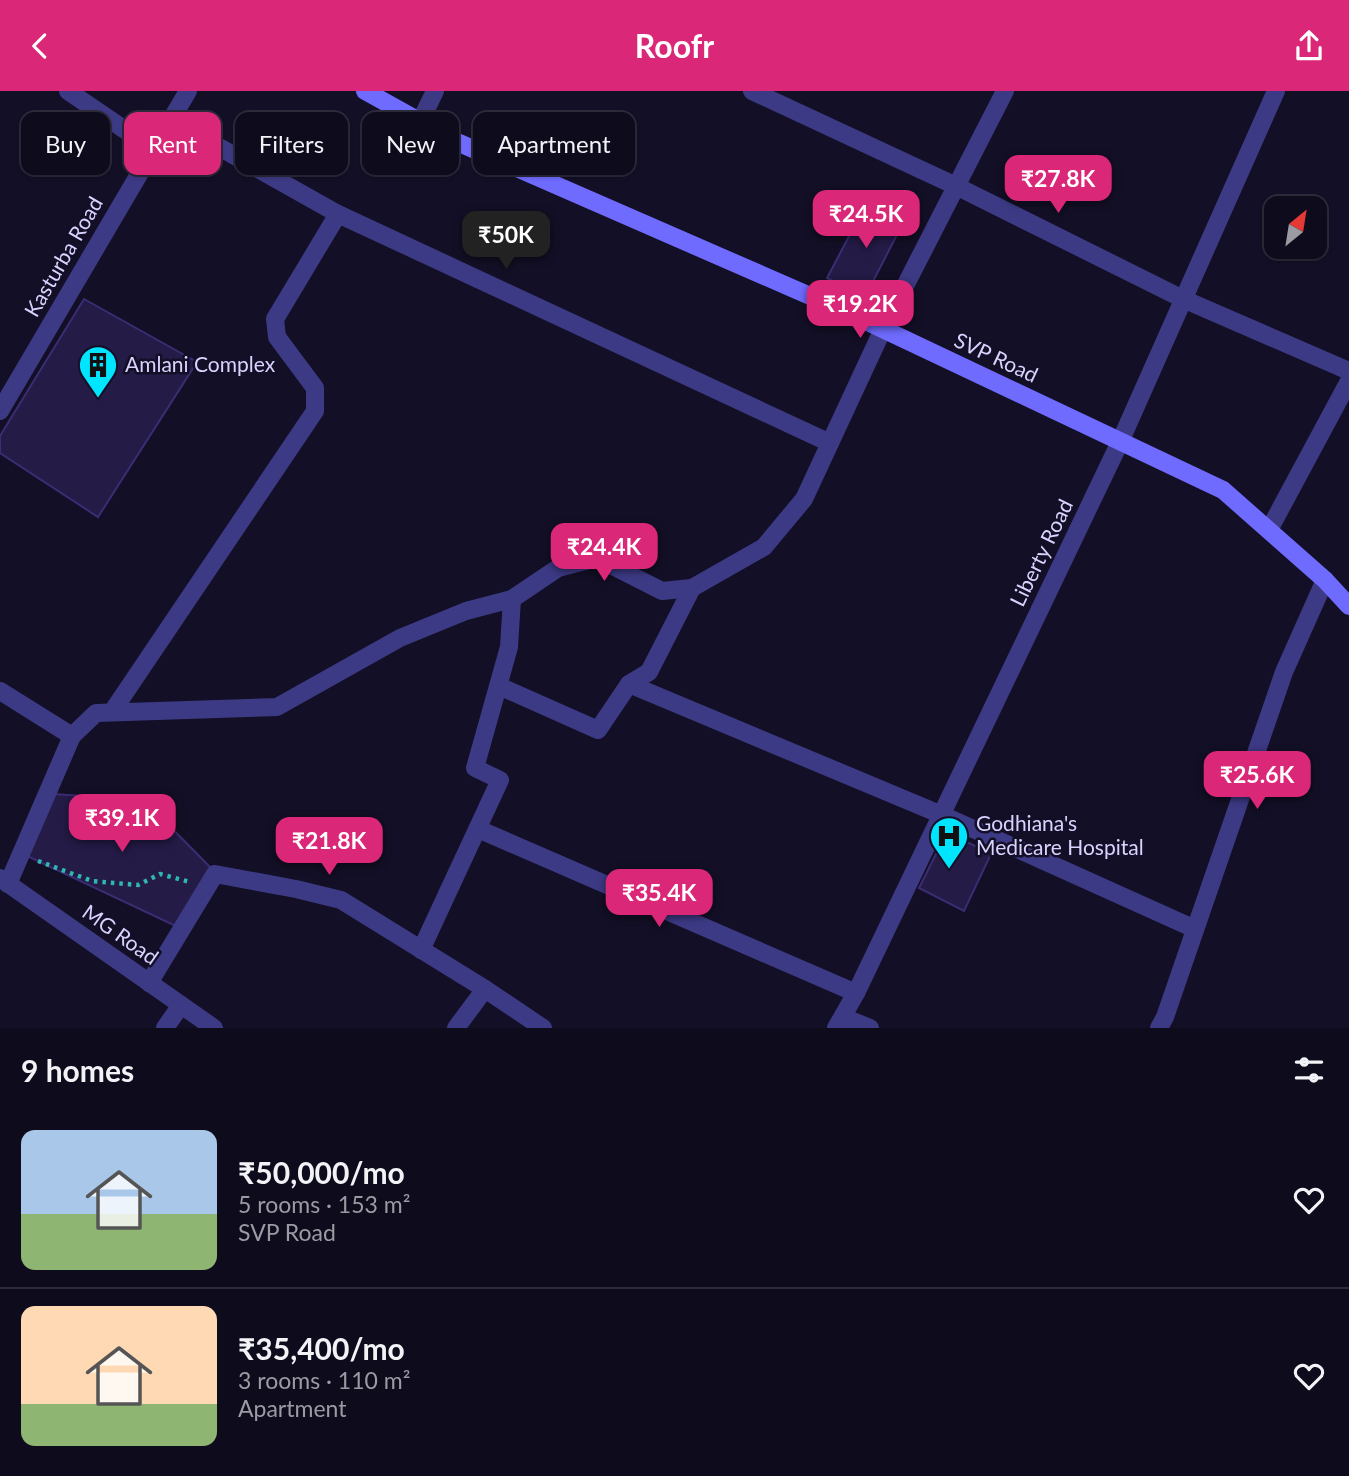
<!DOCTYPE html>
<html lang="en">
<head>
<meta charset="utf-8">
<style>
	body { margin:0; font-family:Lato,sans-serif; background:#171425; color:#f1f3f6; height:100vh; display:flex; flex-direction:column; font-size:26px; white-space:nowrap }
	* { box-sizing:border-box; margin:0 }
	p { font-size:23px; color:#9b9ba3 }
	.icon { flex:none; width:38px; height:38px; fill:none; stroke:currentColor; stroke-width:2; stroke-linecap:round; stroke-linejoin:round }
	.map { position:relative; height:937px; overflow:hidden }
	.drawer { display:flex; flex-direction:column; background:#0e0b1c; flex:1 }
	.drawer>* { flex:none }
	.top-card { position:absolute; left:21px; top:21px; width:700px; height:63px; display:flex; gap:14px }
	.needle { width:46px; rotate:30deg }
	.tools { position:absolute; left:1264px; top:105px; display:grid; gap:14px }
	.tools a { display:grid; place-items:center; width:63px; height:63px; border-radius:14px; background:#0e0b1c; box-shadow:0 2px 5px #0004,0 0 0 2px #2e2b3b; font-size:35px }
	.price { position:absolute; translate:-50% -60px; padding:0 16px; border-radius:14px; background:#db2777; color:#fff; font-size:23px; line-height:46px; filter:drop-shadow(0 2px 4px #0008) }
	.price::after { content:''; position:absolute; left:50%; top:42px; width:21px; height:16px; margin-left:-10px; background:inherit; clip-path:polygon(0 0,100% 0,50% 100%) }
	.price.selected { background:#222; color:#fff }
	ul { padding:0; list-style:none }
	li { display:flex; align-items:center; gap:21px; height:175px; padding:0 21px }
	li+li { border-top:2px solid #2e2b3b }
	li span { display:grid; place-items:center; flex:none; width:196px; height:140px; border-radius:14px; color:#555 }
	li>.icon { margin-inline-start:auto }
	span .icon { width:84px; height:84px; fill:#fffc; stroke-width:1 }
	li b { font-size:30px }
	h2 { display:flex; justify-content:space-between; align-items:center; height:84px; padding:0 21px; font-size:30px }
	.chip { padding:0 24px; border-radius:14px; background:#0e0b1c; box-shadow:0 2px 5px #0004,0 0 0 2px #2e2b3b; font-size:24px; line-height:63px }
	.chip.selected { background:#db2777; color:#fff }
	header { display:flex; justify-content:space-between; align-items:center; height:91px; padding:0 21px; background:#db2777; color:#fff; font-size:32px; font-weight:700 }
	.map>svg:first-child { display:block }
	.building { fill:#241b47; stroke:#3b2d73; stroke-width:2 }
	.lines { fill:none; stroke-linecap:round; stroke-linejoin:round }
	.path { stroke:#2fb8b0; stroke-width:4.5; stroke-dasharray:3.5 5; stroke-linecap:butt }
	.minor { stroke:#3d3a85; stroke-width:18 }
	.tertiary { stroke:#3d3a85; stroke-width:18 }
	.secondary { stroke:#6f6bff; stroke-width:18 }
	.labels { text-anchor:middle; stroke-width:5; stroke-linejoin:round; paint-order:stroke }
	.street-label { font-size:21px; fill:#d9d4ff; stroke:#130f26 }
	.poi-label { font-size:21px; fill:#d9d4ff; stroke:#130f26; text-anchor:start }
</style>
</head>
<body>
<header><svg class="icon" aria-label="back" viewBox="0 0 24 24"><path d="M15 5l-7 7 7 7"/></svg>Roofr<svg class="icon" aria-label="share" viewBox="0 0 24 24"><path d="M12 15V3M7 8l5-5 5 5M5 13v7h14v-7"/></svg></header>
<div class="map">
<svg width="1349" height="937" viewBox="0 0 1349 937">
	<rect width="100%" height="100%" fill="#130f26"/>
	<!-- building -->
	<g class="building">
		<path d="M867 111 904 130 865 206 827 187Z"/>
		<path d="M84 208 197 271 98 426 0 362V345Z"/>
		<path d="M53 703 144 709 212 778 182 838 25 764Z"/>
		<path d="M947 741 991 763 964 820 919 797Z"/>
	</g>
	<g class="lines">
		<!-- path -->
		<path class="path" d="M38 770 92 790 138 794 160 783 190 791"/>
		<!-- minor -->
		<g class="minor">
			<path d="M68 0 153 58"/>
			<path d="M752 0 956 95 1183 208 1349 280"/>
			<path d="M171 29 338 123 830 352"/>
			<path d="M420 31 435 0"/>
			<path d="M1269 439 1349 290"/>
			<path d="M629 593 942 724 1195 838"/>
			<path d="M499 595 598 639 629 593 649 581 692 497"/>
			<path d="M0 600 72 645"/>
			<path d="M112 621 315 320V297L277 246 275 228 338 123"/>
			<path d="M478 738 856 902"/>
			<path d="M8 793 72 645 96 622 277 616 400 547 466 520 512 508 558 477 597 467 662 500 692 497 764 456 804 408 883 238 1005 0"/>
			<path d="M421 859 500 689 475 677 509 556 512 508"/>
			<path d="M149 892 215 783 296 798 341 809 485 898 543 937"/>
			<path d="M165 937 181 914"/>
			<path d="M456 937 485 898"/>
			<path d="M836 937 856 902 1120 351 1276 0"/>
			<path d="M1159 937 1165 926 1284 581 1325 489"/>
		</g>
		<!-- tertiary -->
		<g class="tertiary">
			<path d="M0 320 188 0"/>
			<path d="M0 787 214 937"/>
			<path d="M843 926 870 937"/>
		</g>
		<!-- secondary -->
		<path class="secondary" d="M365 0 457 51 849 222 1223 399 1325 489 1349 515"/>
	</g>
	<!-- icons -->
	<defs>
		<g id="building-pin" transform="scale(2.0125)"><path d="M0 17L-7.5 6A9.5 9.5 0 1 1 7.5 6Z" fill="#00e5ff" stroke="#130f26"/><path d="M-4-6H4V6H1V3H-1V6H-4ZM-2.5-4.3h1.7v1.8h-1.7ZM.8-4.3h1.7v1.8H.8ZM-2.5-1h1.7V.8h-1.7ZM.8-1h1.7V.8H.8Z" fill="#111"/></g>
		<g id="hospital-pin" transform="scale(2.0125)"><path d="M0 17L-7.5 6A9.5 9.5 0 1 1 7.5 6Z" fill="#00e5ff" stroke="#130f26"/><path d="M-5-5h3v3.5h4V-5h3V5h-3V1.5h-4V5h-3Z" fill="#111"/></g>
	</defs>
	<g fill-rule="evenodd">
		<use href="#building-pin" x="98" y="274"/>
		<use href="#hospital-pin" x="949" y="745"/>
	</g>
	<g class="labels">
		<!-- street labels -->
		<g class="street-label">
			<text transform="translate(64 166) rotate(-60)" y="7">Kasturba Road</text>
			<text transform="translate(996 267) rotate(25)" y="7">SVP Road</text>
			<text transform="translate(1042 462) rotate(-64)" y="7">Liberty Road</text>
			<text transform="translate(120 844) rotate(35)" y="7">MG Road</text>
		</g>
		<!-- poi labels -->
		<g class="poi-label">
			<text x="125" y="281">Amlani Complex</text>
			<text x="976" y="740">Godhiana's<tspan x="976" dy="24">Medicare Hospital</tspan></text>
		</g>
	</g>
</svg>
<div class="tools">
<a><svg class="needle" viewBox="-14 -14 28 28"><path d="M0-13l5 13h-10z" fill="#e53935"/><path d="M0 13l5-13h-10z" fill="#9b9ba3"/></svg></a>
</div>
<b class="price" style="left:1058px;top:124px">₹27.8K</b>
<b class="price" style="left:866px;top:159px">₹24.5K</b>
<b class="price selected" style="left:506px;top:180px">₹50K</b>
<b class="price" style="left:860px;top:249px">₹19.2K</b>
<b class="price" style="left:604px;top:492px">₹24.4K</b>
<b class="price" style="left:1257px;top:720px">₹25.6K</b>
<b class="price" style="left:122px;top:763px">₹39.1K</b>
<b class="price" style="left:329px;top:786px">₹21.8K</b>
<b class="price" style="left:659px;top:838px">₹35.4K</b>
<div class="top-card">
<a class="chip">Buy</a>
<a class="chip selected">Rent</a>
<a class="chip">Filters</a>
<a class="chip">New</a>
<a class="chip">Apartment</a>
</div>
</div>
<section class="drawer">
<h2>9 homes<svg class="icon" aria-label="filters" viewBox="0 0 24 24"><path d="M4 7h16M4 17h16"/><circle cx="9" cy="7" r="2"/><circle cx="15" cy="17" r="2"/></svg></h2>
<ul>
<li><span style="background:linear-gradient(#a9c7e8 60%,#8fb573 0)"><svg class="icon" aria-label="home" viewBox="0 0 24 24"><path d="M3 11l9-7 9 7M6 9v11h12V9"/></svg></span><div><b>₹50,000/mo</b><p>5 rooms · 153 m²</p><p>SVP Road</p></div><svg class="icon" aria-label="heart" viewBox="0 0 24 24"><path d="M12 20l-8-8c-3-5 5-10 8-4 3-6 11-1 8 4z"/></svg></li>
<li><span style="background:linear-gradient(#ffd9b3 70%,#8fb573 0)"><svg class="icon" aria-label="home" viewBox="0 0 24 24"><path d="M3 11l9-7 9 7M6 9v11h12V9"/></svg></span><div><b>₹35,400/mo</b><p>3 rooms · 110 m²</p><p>Apartment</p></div><svg class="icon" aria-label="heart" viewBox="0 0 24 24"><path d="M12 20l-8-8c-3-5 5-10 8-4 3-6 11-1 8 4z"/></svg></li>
</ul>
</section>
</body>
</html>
